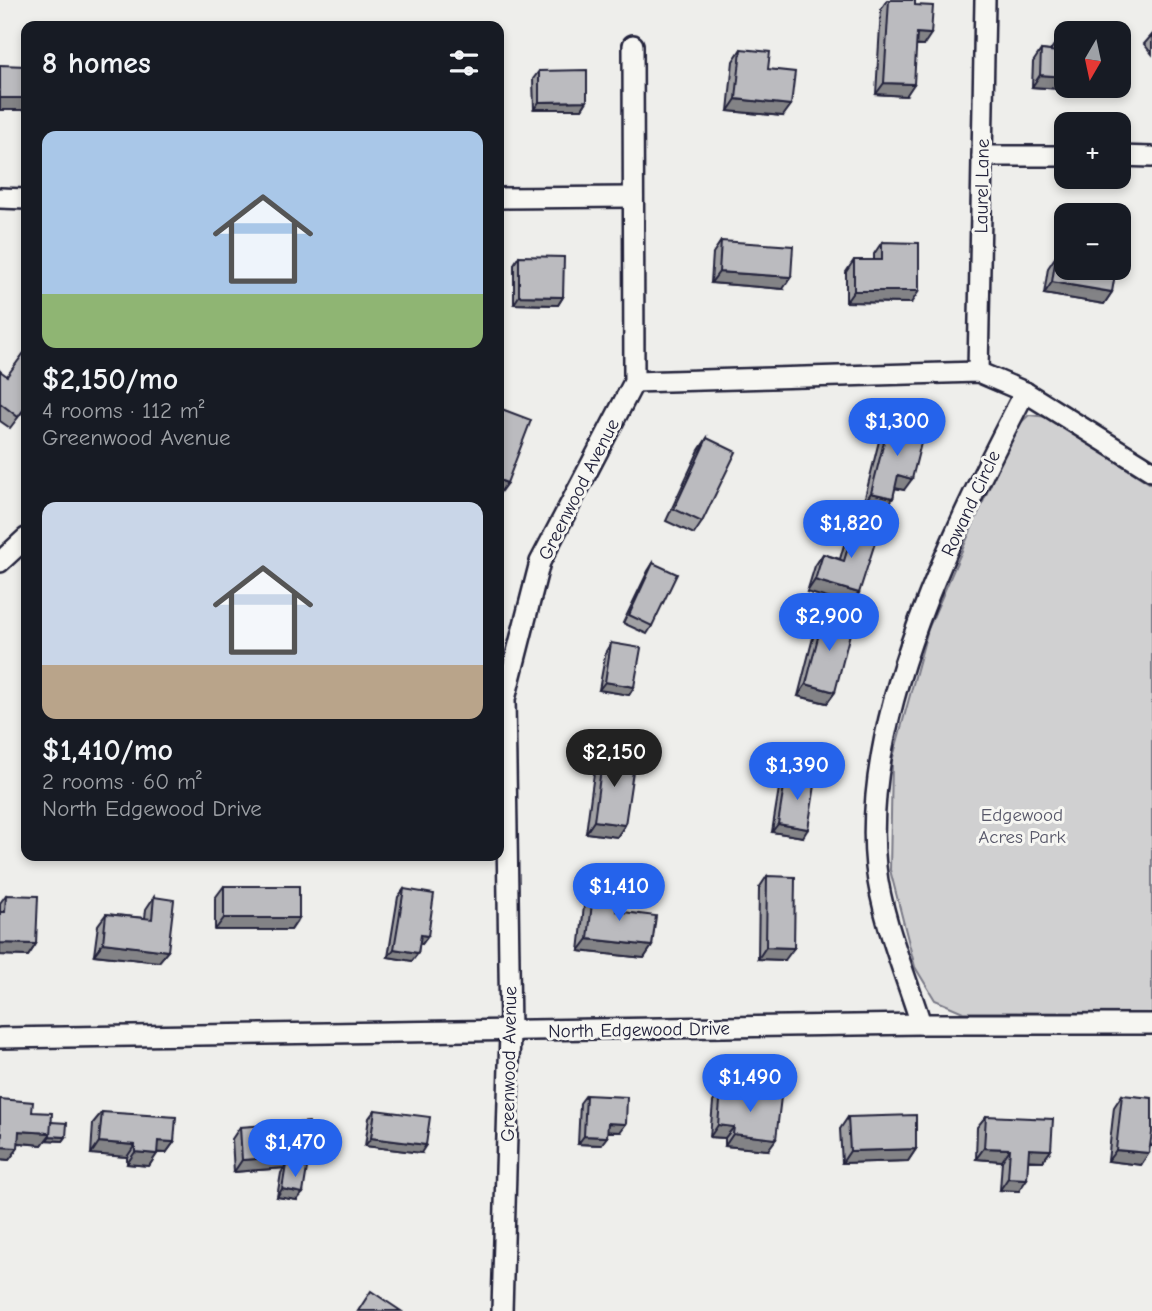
<!DOCTYPE html>
<html lang="en">
<head>
<meta charset="utf-8">
<style>
	body { margin:0; font-family:"Comic Neue",sans-serif; background:#242831; color:#f1f3f6; height:100vh; display:flex; flex-direction:column; font-size:26px; white-space:nowrap }
	* { box-sizing:border-box; margin:0 }
	p { font-size:23px; color:#9ea1a6 }
	.icon { flex:none; width:38px; height:38px; fill:none; stroke:currentColor; stroke-width:2; stroke-linecap:round; stroke-linejoin:round }
	.map { position:relative; flex:1; overflow:hidden }
	.sheet { position:absolute; left:21px; top:21px; width:483px; height:840px; display:flex; flex-direction:column; background:#171b24; border-radius:14px; box-shadow:0 4px 10px #0003 }
	.sheet>* { flex:none }
	.needle { width:46px; rotate:189deg }
	.controls { position:absolute; left:1054px; top:21px; display:grid; gap:14px }
	.controls a { display:grid; place-items:center; width:77px; height:77px; border-radius:14px; background:#171b24; box-shadow:0 4px 10px #0003; font-size:35px }
	.price { position:absolute; translate:-50% -60px; padding:0 16px; border-radius:24px; background:#2563eb; color:#fff; font-size:23px; line-height:46px; filter:drop-shadow(0 2px 4px #0008) }
	.price::after { content:''; position:absolute; left:50%; top:42px; width:21px; height:16px; margin-left:-10px; background:inherit; clip-path:polygon(0 0,100% 0,50% 100%) }
	.price.on { background:#222; color:#fff }
	ul { padding:0; list-style:none }
	li { display:grid; align-content:center; gap:14px; height:371px; padding:0 21px }
	li span { display:grid; place-items:center; height:217px; border-radius:14px; color:#555 }
	li>.icon { margin-inline-start:auto }
	span .icon { width:126px; height:126px; fill:#fffc; stroke-width:1 }
	li b { font-size:30px }
	h2 { display:flex; justify-content:space-between; align-items:center; height:84px; padding:0 21px; font-size:30px }
	.map>svg:first-child { display:block }
	.green { fill:#d0d0d1; stroke:#797986; stroke-width:2 }
	.lines { fill:none; stroke-linecap:round; stroke-linejoin:round }
	.minor-casing { stroke:#22223b; stroke-width:24 }
	.minor { stroke:#f6f6f2; stroke-width:19 }
	.wall { fill:#a1a1a4; stroke:#22223b; stroke-width:2 }
	.shaded-wall { fill:#838386; stroke:#22223b; stroke-width:2 }
	.building { fill:#bbbbbf; stroke:#22223b; stroke-width:2 }
	.labels { text-anchor:middle; stroke-width:6; stroke-linejoin:round; paint-order:stroke }
	.street-label { font-size:19px; fill:#22223b; stroke:#f6f6f2 }
	.park-label { font-size:19px; fill:#565668; stroke:#f6f6f2 }
</style>
</head>
<body>
<div class="map">
<svg width="1152" height="1311" viewBox="0 0 1152 1311">
	<rect width="100%" height="100%" fill="#eeeeeb"/>
	<filter id="ink" filterUnits="userSpaceOnUse"><feTurbulence type="fractalNoise" baseFrequency=".0143" numOctaves="2"/><feDisplacementMap in="SourceGraphic" scale="14" xChannelSelector="R" yChannelSelector="G"/><feConvolveMatrix kernelMatrix="1 2 1 2 8 2 1 2 1" color-interpolation-filters="sRGB"/></filter>
	<g filter="url(#ink)">
		<!-- green -->
		<path class="green" d="M1029 415 1048 417 1152 485V1013L963 1012 935 1000 915 967 890 870 892 761 928 629 1015 428Z"/>
		<g class="lines">
			<!-- minor casing -->
			<g class="minor-casing">
				<g id="minor">
					<path d="M982 156H1066"/>
					<path d="M1118 156 1152 157"/>
					<path d="M0 198 26 199"/>
					<path d="M499 198 633 197"/>
					<path d="M978 372 985 0"/>
					<path d="M634 382 978 372 1025 392 1152 471"/>
					<path d="M0 562 26 538"/>
					<path d="M921 1024C905 973 882 920 876 867 860 715 956 524 1025 392"/>
					<path d="M0 1038 921 1024H1152"/>
					<path d="M502 1311 510 1031 505 699 540 562 634 382 633 45"/>
				</g>
			</g>
			<!-- minor -->
			<use href="#minor" class="minor"/>
		</g>
		<!-- wall -->
		<g class="wall">
			<path d="M887 0H915V5L923 46H916L906 96 876 94 881 9Z"/>
			<path d="M1152 35V54L1144 44Z"/>
			<path d="M1058 39 1066 86H1096L1092 91 1032 87 1033 62 1041 50 1050 51Z"/>
			<path d="M741 49 768 69 783 116 728 111 733 61Z"/>
			<path d="M539 71 587 101 582 109H534L533 79Z"/>
			<path d="M721 241 783 289 711 283 713 253Z"/>
			<path d="M882 242 911 303 846 302V272L854 260H874V254Z"/>
			<path d="M519 256 563 297 558 305 514 304V264Z"/>
			<path d="M1056 256 1112 292 1104 304 1044 294 1048 268Z"/>
			<path d="M0 371 26 407 10 428 0 421Z"/>
			<path d="M889 422 904 490 895 488 893 498 884 510 863 505 881 433Z"/>
			<path d="M707 438 702 522 694 534 666 521 699 450Z"/>
			<path d="M856 520 859 593 851 605 807 592 815 566 823 554 840 559 848 531Z"/>
			<path d="M653 563 652 626 647 634 623 623 648 571Z"/>
			<path d="M824 614 835 692 827 703 798 696 816 626Z"/>
			<path d="M611 643 634 687 629 695 599 690 606 651Z"/>
			<path d="M603 754 625 825 617 837 586 833 595 766Z"/>
			<path d="M786 774 803 837 772 832 780 782Z"/>
			<path d="M767 876 785 960 758 959 759 888Z"/>
			<path d="M224 886 299 918 291 930H215V898Z"/>
			<path d="M404 889 428 936 422 944 419 943 418 953 412 961 388 957 398 897Z"/>
			<path d="M593 894 616 911 652 946 644 958 579 951 584 906Z"/>
			<path d="M6 895 36 944 28 956 0 955V903Z"/>
			<path d="M154 897 159 962 94 955 98 925 106 914 145 918 146 909Z"/>
			<path d="M721 1090 768 1150 725 1146V1138L710 1137 713 1102Z"/>
			<path d="M586 1095 620 1132H607L601 1145 578 1144 580 1103Z"/>
			<path d="M1122 1095 1152 1146H1150L1141 1165 1108 1161 1114 1107Z"/>
			<path d="M0 1099 32 1112 51 1122 66 1137 63 1141 47 1140V1138L42 1145 18 1143V1148L9 1160 0 1159Z"/>
			<path d="M375 1110 421 1153 365 1146 369 1118Z"/>
			<path d="M102 1112 174 1142 166 1153H157L149 1166 127 1164V1157L91 1154 93 1123Z"/>
			<path d="M986 1116 1051 1150 1043 1161H1028L1019 1191 1000 1190 1002 1161 976 1159 977 1127Z"/>
			<path d="M848 1117 916 1149 908 1161 842 1163 840 1129Z"/>
			<path d="M240 1127 311 1155 303 1167H300L297 1200 277 1197 281 1173 284 1168 234 1172 232 1139Z"/>
		</g>
		<!-- shaded-wall -->
		<g class="shaded-wall">
			<path d="M917 33 931 34 923 46 909 45Z"/>
			<path d="M1040 75 1066 77V86H1096L1092 91 1032 87Z"/>
			<path d="M884 83 914 84 906 96 876 94Z"/>
			<rect x="0" y="98" width="26" height="12"/>
			<path d="M736 99 791 105 783 116 728 111Z"/>
			<path d="M587 101 582 109H534L539 102Z"/>
			<path d="M719 272 791 277 783 289 711 283Z"/>
			<path d="M1052 282 1112 292 1104 304 1044 294Z"/>
			<path d="M854 291H919L911 303 846 302Z"/>
			<path d="M519 296 563 297 558 305 514 304Z"/>
			<path d="M898 475 912 479 904 490 890 487Z"/>
			<path d="M499 480 507 483 499 494Z"/>
			<path d="M871 493 893 498 884 510 863 505Z"/>
			<path d="M815 580 859 593 851 605 807 592Z"/>
			<path d="M605 682 634 687 629 695 599 690Z"/>
			<path d="M806 684 835 692 827 703 798 696Z"/>
			<path d="M594 821 625 825 617 837 586 833Z"/>
			<path d="M778 824 808 829 803 837 772 832Z"/>
			<path d="M224 918H299L291 930H215Z"/>
			<path d="M421 935 428 936 422 944 415 943Z"/>
			<path d="M588 939 652 946 644 958 579 951Z"/>
			<path d="M0 943 36 944 28 956 0 955Z"/>
			<path d="M103 943 168 951 159 962 94 955Z"/>
			<path d="M766 947 794 948 785 960 758 959Z"/>
			<path d="M394 949 418 953 412 961 388 957Z"/>
			<path d="M608 1123 626 1124 620 1132 602 1131Z"/>
			<path d="M718 1125 734 1127 725 1138 710 1137Z"/>
			<path d="M19 1131 51 1133 42 1145 11 1142Z"/>
			<path d="M733 1134 776 1139 768 1150 725 1146Z"/>
			<path d="M50 1136 66 1137 63 1141 47 1140Z"/>
			<path d="M584 1136 607 1137 601 1145 578 1144Z"/>
			<path d="M371 1138 426 1145 421 1153 365 1146Z"/>
			<path d="M158 1141 174 1142 166 1153 150 1152Z"/>
			<path d="M99 1142 135 1145 127 1157 91 1154Z"/>
			<path d="M1 1147 18 1148 9 1160 0 1159V1148Z"/>
			<path d="M984 1148 1010 1149 1002 1161 976 1159Z"/>
			<path d="M916 1149 908 1161 842 1163 850 1151Z"/>
			<path d="M1029 1149 1051 1150 1043 1161 1020 1160Z"/>
			<path d="M1116 1150 1149 1153 1141 1165 1108 1161Z"/>
			<path d="M135 1152 157 1154 149 1166 127 1164Z"/>
			<path d="M311 1155 303 1167 286 1168V1165L284 1168 234 1172 242 1160Z"/>
			<path d="M1008 1178 1027 1179 1019 1191 1000 1190Z"/>
			<path d="M282 1189 303 1193 297 1200 277 1197Z"/>
		</g>
		<!-- building -->
		<g class="building">
			<path d="M889 0H915V5L933 6 931 34 917 33 914 84 884 83Z"/>
			<path d="M1058 39H1066V77L1040 75 1041 50 1057 52Z"/>
			<path d="M741 49 770 52 768 69 795 72 791 105 736 99Z"/>
			<path d="M0 65 26 66V98H0Z"/>
			<path d="M587 70V101L539 102V71Z"/>
			<path d="M721 241 793 246 791 277 719 272Z"/>
			<path d="M882 242 919 243V291H854V260H882Z"/>
			<path d="M519 256 564 257 563 297 519 296Z"/>
			<path d="M1056 256 1066 257V268H1116L1112 292 1052 282Z"/>
			<path d="M26 350V406L18 417 0 403V371L7 376Z"/>
			<path d="M499 408 531 420 507 483 499 480Z"/>
			<path d="M889 422 924 431 912 479 898 475 893 498 871 493Z"/>
			<path d="M707 438 736 452 702 522 674 509Z"/>
			<path d="M856 520 880 527 859 593 815 580 823 554 844 561Z"/>
			<path d="M653 563 677 574 652 626 629 615Z"/>
			<path d="M824 614 853 622 835 692 806 684Z"/>
			<path d="M611 643 641 648 634 687 605 682Z"/>
			<path d="M603 754 635 758 625 825 594 821Z"/>
			<path d="M786 774 816 779 808 829 778 824Z"/>
			<path d="M767 876 795 877 794 948 766 947Z"/>
			<rect x="224" y="886" width="75" height="32"/>
			<path d="M404 889 434 894 428 936 421 935 418 953 394 949Z"/>
			<path d="M593 894 617 896 616 911 656 916 652 946 588 939Z"/>
			<path d="M6 895 38 896 36 944 0 943V912H5Z"/>
			<path d="M154 897 174 900 168 951 103 943 106 914 152 919Z"/>
			<path d="M721 1090 781 1097 776 1139 733 1134 734 1127 718 1125Z"/>
			<path d="M586 1095 627 1097 626 1124 608 1123 607 1137 584 1136Z"/>
			<path d="M1122 1095 1152 1098V1133L1149 1153 1116 1150Z"/>
			<path d="M0 1099 33 1102 32 1112 52 1113 51 1133 19 1131 18 1148 1 1147 2 1133 0 1132Z"/>
			<path d="M375 1110 430 1117 426 1145 371 1138Z"/>
			<path d="M102 1112 176 1117 174 1142 158 1141 157 1154 135 1152V1145L99 1142Z"/>
			<path d="M916 1115V1149L850 1151 848 1117Z"/>
			<path d="M986 1116 1053 1119 1051 1150 1029 1149 1027 1179 1008 1178 1010 1149 984 1148Z"/>
			<path d="M51 1122 67 1123 66 1137 50 1136Z"/>
			<path d="M309 1122 311 1155 242 1160 240 1127Z"/>
			<path d="M286 1165 307 1168 303 1193 282 1189Z"/>
			<path d="M371 1291 401 1311H358Z"/>
		</g>
	</g>
	<g class="labels">
		<!-- street labels -->
		<g class="street-label">
			<text transform="translate(981 186) rotate(-89)" y="7">Laurel Lane</text>
			<text transform="translate(578 489) rotate(-63)" y="7">Greenwood Avenue</text>
			<text transform="translate(970 503) rotate(-65)" y="7">Rowand Circle</text>
			<text transform="translate(639 1029) rotate(-1)" y="7">North Edgewood Drive</text>
			<text transform="translate(508 1064) rotate(-89)" y="7">Greenwood Avenue</text>
		</g>
		<!-- park labels -->
		<g class="park-label">
			<text x="1022" y="821">Edgewood<tspan x="1022" dy="22">Acres Park</tspan></text>
		</g>
	</g>
</svg>
<div class="controls">
<a><svg class="needle" viewBox="-14 -14 28 28"><path d="M0-13l5 13h-10z" fill="#e53935"/><path d="M0 13l5-13h-10z" fill="#9ea1a6"/></svg></a>
<a>+</a>
<a>−</a>
</div>
<b class="price" style="left:897px;top:458px">$1,300</b>
<b class="price" style="left:851px;top:560px">$1,820</b>
<b class="price" style="left:829px;top:653px">$2,900</b>
<b class="price on" style="left:614px;top:789px">$2,150</b>
<b class="price" style="left:797px;top:802px">$1,390</b>
<b class="price" style="left:619px;top:923px">$1,410</b>
<b class="price" style="left:750px;top:1114px">$1,490</b>
<b class="price" style="left:295px;top:1179px">$1,470</b>
<section class="sheet">
<h2>8 homes<svg class="icon" aria-label="filters" viewBox="0 0 24 24"><path d="M4 7h16M4 17h16"/><circle cx="9" cy="7" r="2"/><circle cx="15" cy="17" r="2"/></svg></h2>
<ul>
<li><span style="background:linear-gradient(#a9c7e8 75%,#8fb573 0)"><svg class="icon" aria-label="home" viewBox="0 0 24 24"><path d="M3 11l9-7 9 7M6 9v11h12V9"/></svg></span><div><b>$2,150/mo</b><p>4 rooms · 112 m²</p><p>Greenwood Avenue</p></div></li>
<li><span style="background:linear-gradient(#c9d6e8 75%,#b9a48a 0)"><svg class="icon" aria-label="home" viewBox="0 0 24 24"><path d="M3 11l9-7 9 7M6 9v11h12V9"/></svg></span><div><b>$1,410/mo</b><p>2 rooms · 60 m²</p><p>North Edgewood Drive</p></div></li>
</ul>
</section>
</div>
</body>
</html>
